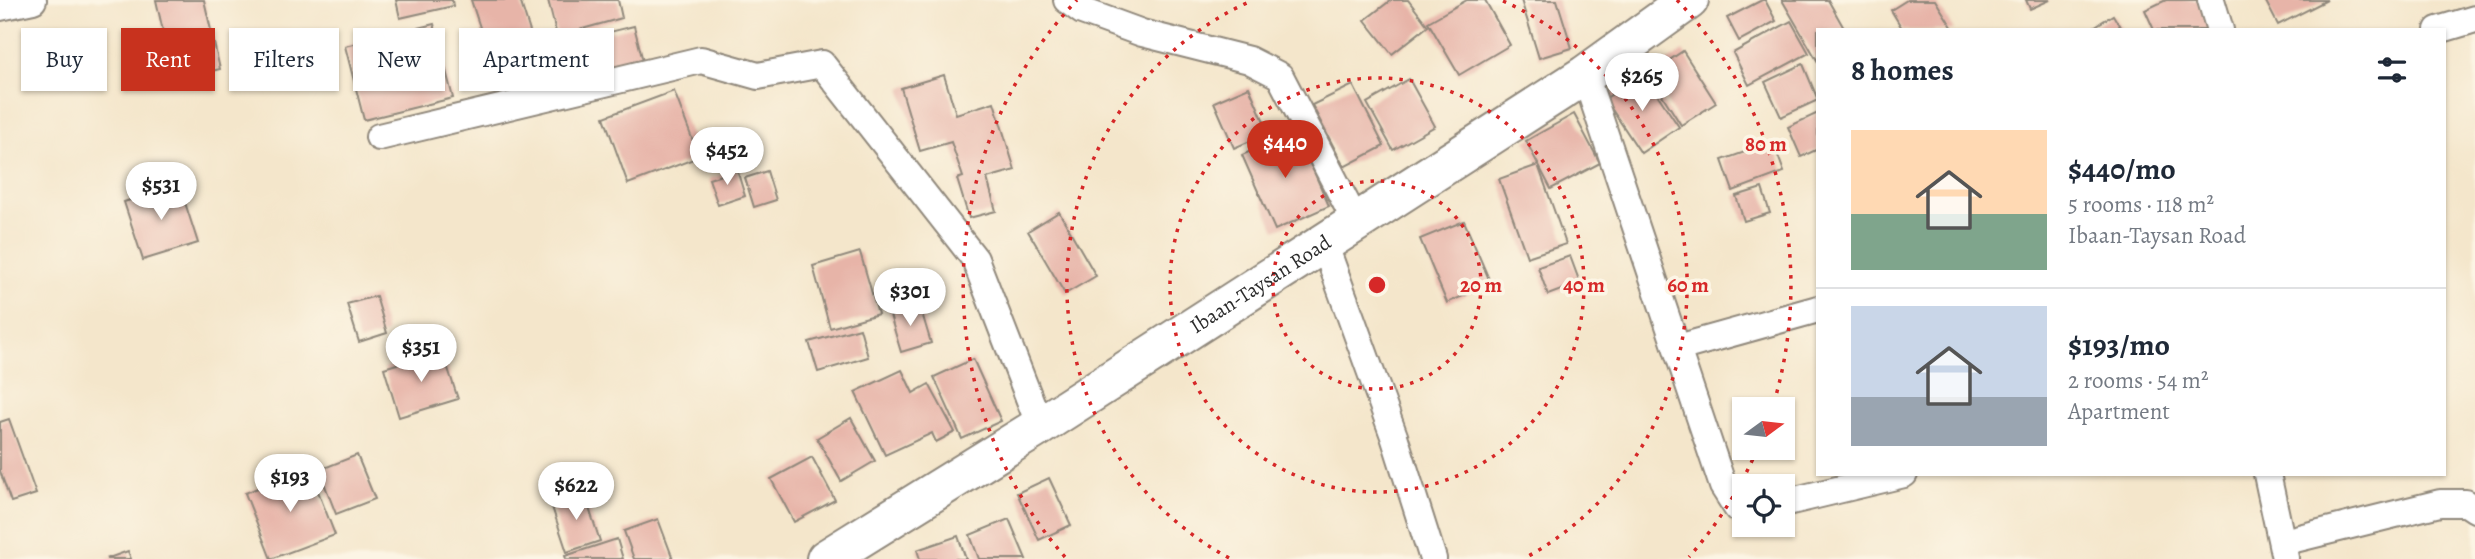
<!DOCTYPE html>
<html lang="en">
<head>
<meta charset="utf-8">
<style>
	body { margin:0; font-family:Alegreya,serif; background:#f2f2f3; color:#1f2937; height:100vh; display:flex; flex-direction:column; font-size:26px; white-space:nowrap }
	* { box-sizing:border-box; margin:0 }
	p { font-size:23px; color:#747a83 }
	.icon { flex:none; width:38px; height:38px; fill:none; stroke:currentColor; stroke-width:2; stroke-linecap:round; stroke-linejoin:round }
	.map { position:relative; flex:1; overflow:hidden }
	.details { position:absolute; left:1816px; top:28px; width:630px; height:448px; display:flex; flex-direction:column; background:#fff; border-radius:0px; box-shadow:0 2px 5px #0004 }
	.details>* { flex:none }
	.guide { position:absolute; left:21px; top:28px; width:665px; height:63px; display:flex; gap:14px }
	.needle { width:46px; rotate:75deg }
	.controls { position:absolute; left:1732px; top:397px; display:grid; gap:14px }
	.controls a { display:grid; place-items:center; width:63px; height:63px; border-radius:0px; background:#fff; box-shadow:0 2px 5px #0004; font-size:35px }
	.price { position:absolute; translate:-50% -60px; padding:0 16px; border-radius:24px; background:#fff; color:#222; font-size:23px; line-height:46px; filter:drop-shadow(0 2px 4px #0008) }
	.price::after { content:''; position:absolute; left:50%; top:42px; width:21px; height:16px; margin-left:-10px; background:inherit; clip-path:polygon(0 0,100% 0,50% 100%) }
	.price.selected { background:#c8321e; color:#fff }
	ul { padding:0; list-style:none }
	li { display:flex; align-items:center; gap:21px; height:175px; padding:0 35px }
	li+li { border-top:2px solid #e0e1e3 }
	li span { display:grid; place-items:center; flex:none; width:196px; height:140px; border-radius:0px; color:#555 }
	li>.icon { margin-inline-start:auto }
	span .icon { width:84px; height:84px; fill:#fffc; stroke-width:1 }
	li b { font-size:30px }
	h2 { display:flex; justify-content:space-between; align-items:center; height:84px; padding:0 35px; font-size:30px }
	.chip { padding:0 24px; border-radius:0px; background:#fff; box-shadow:0 2px 5px #0004; font-size:24px; line-height:63px }
	.chip.selected { background:#c8321e; color:#fff }
	.map>svg:first-child { display:block }
	.building { fill:#e7b4a8 }
	.lines { fill:none; stroke-linecap:round; stroke-linejoin:round }
	.street-casing { stroke:#90887b; stroke-width:30 }
	.secondary-casing { stroke:#90887b; stroke-width:42 }
	.street { stroke:#fff; stroke-width:26 }
	.secondary { stroke:#fff; stroke-width:38 }
	.ring { fill:none; stroke:#d62828; stroke-width:3.5; stroke-dasharray:3.5 7 }
	.labels { text-anchor:middle; stroke-width:7; stroke-linejoin:round; paint-order:stroke }
	.street-label { font-size:21px; fill:#2b2b2b; stroke:#fcf5e5 }
	.centre { fill:#d62828; stroke:#fcf5e5; stroke-width:3.5 }
	.ring-label { font-size:21px; text-anchor:middle; font-weight:bold; fill:#d62828; stroke:#fcf5e5; stroke-width:7; stroke-linejoin:round; paint-order:stroke }
</style>
</head>
<body>
<div class="map">
<svg width="2475" height="559" viewBox="0 0 2475 559">
	<rect width="100%" height="100%" fill="#fcf5e5"/>
	<filter id="ink" filterUnits="userSpaceOnUse"><feTurbulence type="fractalNoise" baseFrequency=".0143" numOctaves="2"/><feDisplacementMap in="SourceGraphic" scale="14" xChannelSelector="R" yChannelSelector="G"/><feConvolveMatrix kernelMatrix="1 2 1 2 8 2 1 2 1" color-interpolation-filters="sRGB"/></filter>
	<filter id="wash" filterUnits="userSpaceOnUse"><feTurbulence type="fractalNoise" baseFrequency=".00686" numOctaves="4" result="noise"/><feDisplacementMap in="SourceGraphic" scale="28" xChannelSelector="R" yChannelSelector="G"/><feGaussianBlur stdDeviation="1.57" result="paint"/><feColorMatrix in="noise" values="0 0 0 0 0 0 0 0 0 0 0 0 0 0 0 0 0 1.4 0 .05"/><feComposite in="paint" operator="in"/></filter>
	<g filter="url(#wash)">
		<rect width="100%" height="100%" fill="#f4e6cb"/>
		<g id="blocks">
			<!-- building -->
			<g class="building">
				<path d="M156 0H204L220 69 174 80Z"/>
				<path d="M396 0H452L453 6 400 18Z"/>
				<path d="M471 0H520L533 41 489 55Z"/>
				<path d="M548 0H618L622 18 557 36Z"/>
				<path d="M1391 0H1408L1428 26 1392 54 1365 20Z"/>
				<path d="M1467 0H1485L1510 45 1459 75 1428 22Z"/>
				<path d="M1521 0H1557L1572 48 1539 58Z"/>
				<path d="M1762 0H1765L1776 21 1739 41 1727 18Z"/>
				<path d="M1782 0H1828L1845 30H1818V62Z"/>
				<path d="M1907 0H1935L1954 30H1903L1891 10Z"/>
				<path d="M2026 0H2050L2030 9Z"/>
				<path d="M2166 0H2198L2211 30H2154L2145 10Z"/>
				<path d="M2265 0H2327L2278 25Z"/>
				<path d="M2113 15 2122 30H2089Z"/>
				<path d="M1791 21 1809 53 1749 85 1733 53Z"/>
				<path d="M434 24 453 98 364 120 345 46Z"/>
				<path d="M634 26 645 69 608 79 597 35Z"/>
				<path d="M1683 51 1716 103 1681 125 1649 74Z"/>
				<path d="M595 57 602 82 571 90 564 66Z"/>
				<path d="M1803 64 1818 100 1781 117 1765 82Z"/>
				<path d="M1643 73 1679 127 1641 153 1605 99Z"/>
				<path d="M944 75 956 114 994 102 1015 170 987 178 996 211 969 218 957 179 963 177 951 142 920 151 901 88Z"/>
				<path d="M1409 79 1435 126 1393 150 1367 103Z"/>
				<path d="M1353 85 1384 146 1344 167 1312 105Z"/>
				<path d="M1249 87 1269 133 1234 148 1214 102Z"/>
				<path d="M674 91 699 157 628 184 604 117Z"/>
				<path d="M1818 113V149L1801 157 1788 127Z"/>
				<path d="M1574 114 1600 163 1551 189 1526 141Z"/>
				<path d="M1296 131 1329 206 1275 230 1242 155Z"/>
				<path d="M1773 142 1784 172 1733 191 1722 160Z"/>
				<path d="M1538 165 1566 244 1527 257 1499 179Z"/>
				<path d="M737 170 745 196 718 205 709 179Z"/>
				<path d="M767 171 776 200 754 207 745 178Z"/>
				<path d="M179 184 198 243 143 260 124 202Z"/>
				<path d="M1762 188 1770 213 1744 221 1736 196Z"/>
				<path d="M1059 212 1096 276 1065 294 1028 231Z"/>
				<path d="M1464 221 1491 284 1447 303 1420 239Z"/>
				<path d="M860 252 878 314 830 328 813 266Z"/>
				<path d="M1570 256 1580 283 1548 295 1538 267Z"/>
				<path d="M376 296 387 333 359 342 347 304Z"/>
				<path d="M919 303 931 343 901 352 889 312Z"/>
				<path d="M860 328 868 357 818 372 809 342Z"/>
				<path d="M442 350 458 399 399 417 384 368Z"/>
				<path d="M973 359 1001 421 962 439 934 377Z"/>
				<path d="M902 370 913 393 929 384 955 432 936 442 932 433 885 455 855 392Z"/>
				<path d="M851 418 875 461 841 481 817 438Z"/>
				<path d="M9 419 36 494 11 502 0 471V422Z"/>
				<path d="M357 455 375 499 336 514 319 470Z"/>
				<path d="M812 457 835 500 794 522 771 479Z"/>
				<path d="M309 468 335 535 271 559 245 493Z"/>
				<path d="M1049 478 1071 525 1039 540 1017 493Z"/>
				<path d="M584 493 600 541 567 552 551 504Z"/>
				<path d="M658 519 673 559H634L624 531Z"/>
				<path d="M1009 519 1026 559H979L970 535Z"/>
				<path d="M958 536 966 559H920L917 550Z"/>
				<path d="M617 539 623 559H566L565 556Z"/>
				<path d="M128 551 131 559H106Z"/>
			</g>
		</g>
	</g>
	<g filter="url(#ink)">
		<use href="#blocks" fill-opacity="0" stroke="#90887b" stroke-width="2"/>
		<g class="lines">
			<!-- street casing -->
			<g class="street-casing">
				<g id="street">
					<path d="M1067 0 1082 11 1142 33 1249 60 1280 76 1356 222"/>
					<path d="M2211 0 2220 30"/>
					<path d="M0 7 33 0"/>
					<path d="M2438 30 2475 19"/>
					<path d="M1585 75 1723 486 1737 508H1745"/>
					<path d="M379 137 701 60 758 76 822 64 975 259 1040 426"/>
					<path d="M1324 243 1394 436 1433 559"/>
					<path d="M1678 348 1818 309"/>
					<path d="M2267 474 2285 558"/>
					<path d="M1783 503 1904 474"/>
					<path d="M2283 542 2440 503H2466L2475 509"/>
				</g>
			</g>
			<!-- secondary casing -->
			<g class="secondary-casing">
				<g id="secondary">
					<path id="s1" d="M826 559 1040 426 1585 75 1689 0"/>
				</g>
			</g>
			<!-- street -->
			<use href="#street" class="street"/>
			<!-- secondary -->
			<use href="#secondary" class="secondary"/>
		</g>
	</g>
	<!-- distance rings -->
	<g class="ring">
		<circle cx="1377" cy="285" r="104"/>
		<circle cx="1377" cy="285" r="207"/>
		<path d="M1229 558A311 311 0 0 1 1251 1M1503 1A311 311 0 0 1 1525 558"/>
		<path d="M1757 450A414 414 0 0 1 1689 557M1065 557A414 414 0 0 1 1077 0M1677 0A414 414 0 0 1 1772 409"/>
	</g>
	<g class="labels">
		<!-- street labels -->
		<g class="street-label">
			<text dy="7" stroke="none"><textPath href="#s1" startOffset="514">Ibaan-Taysan Road</textPath></text>
		</g>
	</g>
	<circle cx="1377" cy="285" r="10" class="centre"/>
	<g class="ring-label">
		<text x="1766" y="151">80 m</text>
		<text x="1481" y="292">20 m</text>
		<text x="1584" y="292">40 m</text>
		<text x="1688" y="292">60 m</text>
	</g>
</svg>
<div class="controls">
<a><svg class="needle" viewBox="-14 -14 28 28"><path d="M0-13l5 13h-10z" fill="#e53935"/><path d="M0 13l5-13h-10z" fill="#747a83"/></svg></a>
<a><svg class="icon" aria-label="locate" viewBox="0 0 24 24"><circle cx="12" cy="12" r="6"/><path d="M12 2v4M12 18v4M2 12h4M18 12h4"/></svg></a>
</div>
<b class="price" style="left:1642px;top:113px">$265</b>
<b class="price selected" style="left:1285px;top:180px">$440</b>
<b class="price" style="left:727px;top:187px">$452</b>
<b class="price" style="left:161px;top:222px">$531</b>
<b class="price" style="left:910px;top:328px">$301</b>
<b class="price" style="left:421px;top:384px">$351</b>
<b class="price" style="left:290px;top:514px">$193</b>
<b class="price" style="left:576px;top:522px">$622</b>
<div class="guide">
<a class="chip">Buy</a>
<a class="chip selected">Rent</a>
<a class="chip">Filters</a>
<a class="chip">New</a>
<a class="chip">Apartment</a>
</div>
<section class="details">
<h2>8 homes<svg class="icon" aria-label="filters" viewBox="0 0 24 24"><path d="M4 7h16M4 17h16"/><circle cx="9" cy="7" r="2"/><circle cx="15" cy="17" r="2"/></svg></h2>
<ul>
<li><span style="background:linear-gradient(#ffd9b3 60%,#7fa58c 0)"><svg class="icon" aria-label="home" viewBox="0 0 24 24"><path d="M3 11l9-7 9 7M6 9v11h12V9"/></svg></span><div><b>$440/mo</b><p>5 rooms · 118 m²</p><p>Ibaan-Taysan Road</p></div></li>
<li><span style="background:linear-gradient(#c9d6e8 65%,#9aa5b1 0)"><svg class="icon" aria-label="home" viewBox="0 0 24 24"><path d="M3 11l9-7 9 7M6 9v11h12V9"/></svg></span><div><b>$193/mo</b><p>2 rooms · 54 m²</p><p>Apartment</p></div></li>
</ul>
</section>
</div>
</body>
</html>
